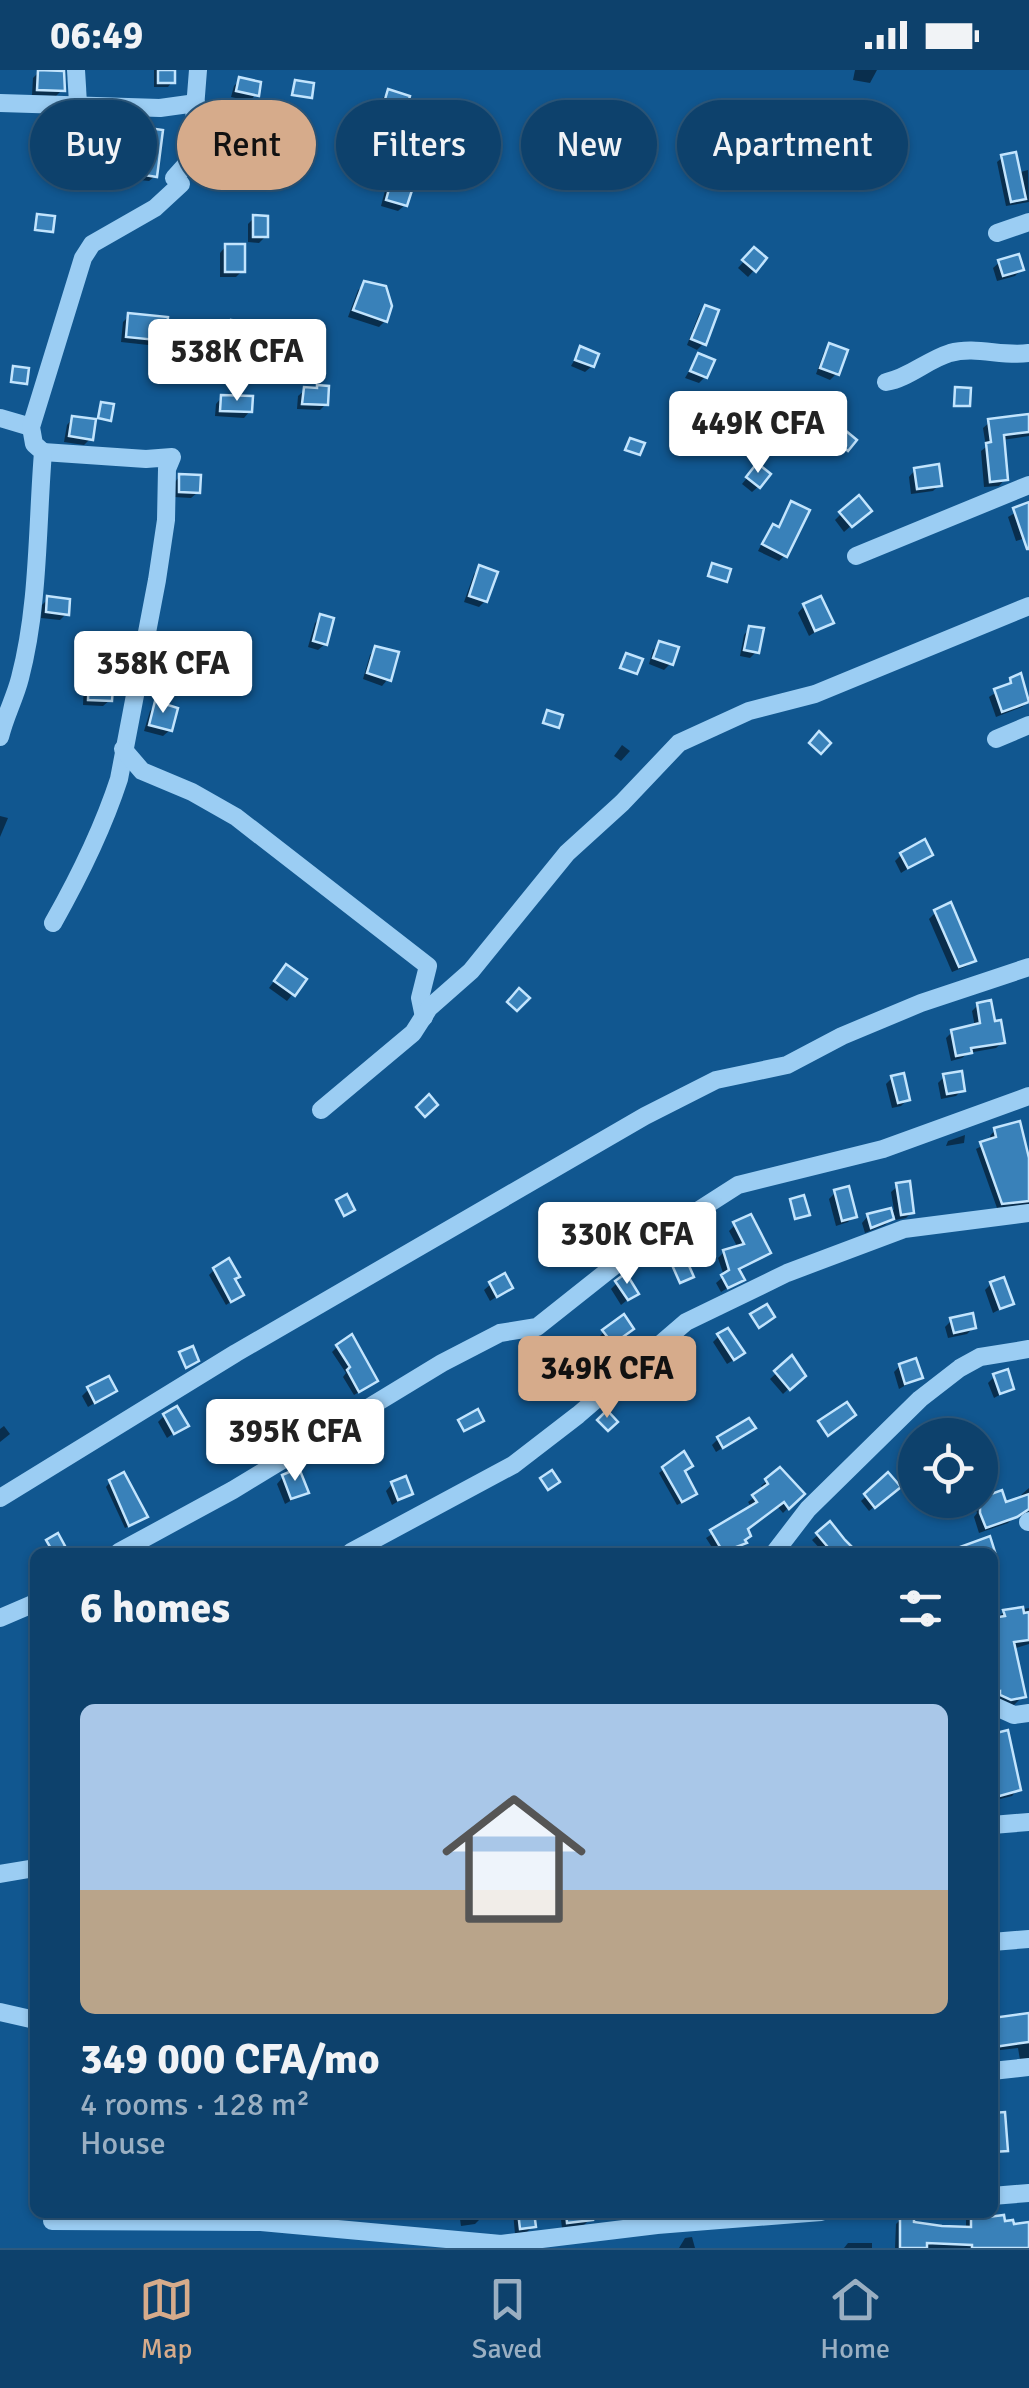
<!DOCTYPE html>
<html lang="en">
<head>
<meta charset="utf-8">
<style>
	body { margin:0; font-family:Signika,sans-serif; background:#1b4c74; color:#f1f3f6; height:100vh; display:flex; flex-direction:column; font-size:38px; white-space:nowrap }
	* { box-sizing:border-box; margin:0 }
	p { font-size:32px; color:#9aafc2 }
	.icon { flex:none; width:55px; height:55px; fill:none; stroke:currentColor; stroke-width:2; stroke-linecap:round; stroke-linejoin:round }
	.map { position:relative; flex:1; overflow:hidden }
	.details { position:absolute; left:30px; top:1478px; width:968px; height:670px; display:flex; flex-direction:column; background:#0d416c; border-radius:15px; box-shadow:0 2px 8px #0004,0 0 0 2px #2d5a7f }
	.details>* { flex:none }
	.banner { position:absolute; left:30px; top:30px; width:970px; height:90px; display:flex; gap:20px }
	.tools { position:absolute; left:898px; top:1348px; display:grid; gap:20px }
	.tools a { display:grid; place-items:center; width:100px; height:100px; border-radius:50%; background:#0d416c; box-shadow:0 2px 8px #0004,0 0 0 2px #2d5a7f; font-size:50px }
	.price { position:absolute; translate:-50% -85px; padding:0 22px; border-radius:10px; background:#fff; color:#222; font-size:32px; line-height:65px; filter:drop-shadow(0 2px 5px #0008) }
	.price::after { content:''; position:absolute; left:50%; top:60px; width:30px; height:22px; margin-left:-15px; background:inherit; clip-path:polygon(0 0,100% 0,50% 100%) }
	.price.selected { background:#d6ab8b; color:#111 }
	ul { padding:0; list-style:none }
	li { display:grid; align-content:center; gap:20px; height:530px; padding:0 50px }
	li+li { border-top:2px solid #2d5a7f }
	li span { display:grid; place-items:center; height:310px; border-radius:15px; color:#555 }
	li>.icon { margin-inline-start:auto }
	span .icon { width:180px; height:180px; fill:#fffc; stroke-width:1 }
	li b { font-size:42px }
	h2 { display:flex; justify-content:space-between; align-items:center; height:120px; padding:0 50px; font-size:42px }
	.pill { padding:0 35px; border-radius:45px; background:#0d416c; box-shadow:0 2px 8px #0004,0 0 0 2px #2d5a7f; font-size:35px; line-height:90px }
	.pill.selected { background:#d6ab8b; color:#111 }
	.status { display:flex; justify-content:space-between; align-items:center; height:70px; padding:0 50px; background:#0d416c; direction:ltr }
	.status svg { height:28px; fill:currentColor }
	.menu { display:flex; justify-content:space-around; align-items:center; height:140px; border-top:2px solid #2d5a7f; background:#0d416c; font-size:28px; color:#9aafc2 }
	.menu a { display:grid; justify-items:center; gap:5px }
	.menu .selected { color:#d6ab8b }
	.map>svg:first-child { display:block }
	.shadow { fill:#0007 }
	.building { fill:#3981b9; stroke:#c2e4fd; stroke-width:2.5 }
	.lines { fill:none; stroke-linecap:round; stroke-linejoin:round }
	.minor { stroke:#9bcdf3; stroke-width:18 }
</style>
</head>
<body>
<div class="status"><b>06:49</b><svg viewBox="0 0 49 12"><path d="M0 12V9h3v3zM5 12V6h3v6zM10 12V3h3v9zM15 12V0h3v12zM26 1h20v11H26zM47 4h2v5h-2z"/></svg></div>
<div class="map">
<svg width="1029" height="2178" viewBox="0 0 1029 2178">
	<rect width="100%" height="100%" fill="#115790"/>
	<!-- shadow -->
	<g class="shadow">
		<path d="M154 0H172V12L168 17H154Z"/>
		<path d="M855 0H877L870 13 853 10Z"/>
		<path d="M39 2 62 20 56 26 32 25 33 8Z"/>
		<path d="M240 10 256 24 250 31 231 27 234 16Z"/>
		<path d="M389 22 399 55 392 62 375 56 383 28Z"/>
		<path d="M135 59 155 106 149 111 140 110 142 95 127 93 130 64Z"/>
		<path d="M1003 87 1017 103 1028 100 1029 132 1006 136 997 92Z"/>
		<path d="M392 111 405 135 398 141 381 136 386 117Z"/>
		<path d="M254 148 266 166 259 173 248 172V154Z"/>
		<path d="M226 176 242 201 236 207H220V183Z"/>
		<path d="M754 180 764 189 748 207 738 198Z"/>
		<path d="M1000 192 1021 200 1015 206 997 211 993 198Z"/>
		<path d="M365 214 385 251 379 257 348 247 358 220Z"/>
		<path d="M705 238 704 273 697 280 687 275 699 244Z"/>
		<path d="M129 246 163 269 157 276 121 272 123 252Z"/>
		<path d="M232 252 242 273 235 280 222 278 225 259Z"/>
		<path d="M830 276 837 303 830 310 816 304 824 282Z"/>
		<path d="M581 279 592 296 585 302 571 296Z"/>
		<path d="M698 286 705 307 699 313 685 308Z"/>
		<path d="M305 320 326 334 320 340 297 339 298 326Z"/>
		<path d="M222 327 250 341 244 348 215 346 216 334Z"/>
		<path d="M1029 347V366L1002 370 1005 409 999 416 984 417 981 381 986 377 983 358 990 352Z"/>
		<path d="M73 348 91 368 84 375 64 372 67 355Z"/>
		<path d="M840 360 853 370 844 382 831 371Z"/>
		<path d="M915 400 939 415 933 421 911 424 909 407Z"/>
		<path d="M751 403 759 416 752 422 742 414Z"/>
		<path d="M180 406 198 422 191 428 174 427V413Z"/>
		<path d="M792 434 785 485 779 491 758 481 767 463 773 457 776 459Z"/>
		<path d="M1029 435V467L1016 471 1008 447Z"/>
		<path d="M841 444 862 446 844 462 835 450Z"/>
		<path d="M480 498 485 531 479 537 464 532 474 504Z"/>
		<path d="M48 529 66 544 60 550 41 548 42 535Z"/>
		<path d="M804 536 831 552 809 566 798 543Z"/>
		<path d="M321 547 325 574 318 580 308 577 315 553Z"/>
		<path d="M750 558 756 582 750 588 740 586 744 565Z"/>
		<path d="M160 569 164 588 157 594H150L153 576Z"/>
		<path d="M660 574 671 593 664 600 649 594 653 580Z"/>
		<path d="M376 578 388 609 382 616 363 609 370 585Z"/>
		<path d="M90 604 110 630 103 636 83 635 84 611Z"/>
		<path d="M1020 607 1029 631 1022 637 996 647 989 627Z"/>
		<path d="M156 634 170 660 163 666 144 661 150 641Z"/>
		<path d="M622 675 630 681 621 691 614 686Z"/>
		<path d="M0 746 8 748 0 767Z"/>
		<path d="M930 784 901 803 895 791 901 785Z"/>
		<path d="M936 842 973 890 967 896 952 902 929 849Z"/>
		<path d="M280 903 304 910 287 931 269 918Z"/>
		<path d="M978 935 1003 972 996 978 968 983 962 988 951 991 946 968 952 962 975 957 972 941Z"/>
		<path d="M945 1006 962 1020 956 1026 941 1029 938 1013Z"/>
		<path d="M892 1008 908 1029 901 1036 892 1038 886 1014Z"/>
		<path d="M995 1060 1029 1097V1135L997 1138 976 1079 991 1071 990 1066Z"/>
		<path d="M965 1065 964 1073 946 1076 948 1071Z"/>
		<path d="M898 1116 912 1142 906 1148 895 1150V1145L885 1155 865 1163 862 1153 868 1146 894 1140 891 1122Z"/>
		<path d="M836 1122 854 1146 848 1152 836 1156 829 1129Z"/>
		<path d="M735 1155 768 1183 737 1201 742 1209 721 1222 716 1213 724 1206 718 1188 724 1182 738 1178 729 1161Z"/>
		<path d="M591 1156 610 1166 591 1178 584 1162Z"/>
		<path d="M214 1200 233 1210 241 1225 226 1235 209 1205Z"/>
		<path d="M617 1213 636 1223 621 1235 611 1219Z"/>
		<path d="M491 1214 510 1218 490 1231 484 1220Z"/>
		<path d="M991 1214 1011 1233 993 1243 985 1220Z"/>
		<path d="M952 1250 973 1258 967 1264 948 1268 945 1257Z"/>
		<path d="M604 1262 625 1264 605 1278 598 1268Z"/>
		<path d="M719 1266 735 1289 727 1294 713 1272Z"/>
		<path d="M337 1277 369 1316 354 1325 343 1307 346 1303 332 1282Z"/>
		<path d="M792 1289 803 1305 783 1324 770 1309Z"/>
		<path d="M900 1296 920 1307 899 1319 894 1302Z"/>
		<path d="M677 1304 683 1321 674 1327 665 1312Z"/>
		<path d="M995 1306 1012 1318 994 1328 988 1313Z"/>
		<path d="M89 1319 114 1321 88 1337 82 1326Z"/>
		<path d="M164 1346 185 1355 167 1368 158 1352Z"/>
		<path d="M4 1356 10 1364 0 1372V1359Z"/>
		<path d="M753 1358 716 1382 712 1375 718 1369Z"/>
		<path d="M664 1399 685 1401 690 1428 677 1435 659 1403Z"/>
		<path d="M779 1400 802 1424 783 1443 777 1436 745 1460 744 1472 739 1478 715 1482 706 1468 752 1438 748 1432 764 1420 761 1416Z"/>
		<path d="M888 1406 897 1417 869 1441 861 1431Z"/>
		<path d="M283 1407 306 1422 285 1434 277 1414Z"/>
		<path d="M110 1412 145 1446 141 1450 125 1458 106 1417Z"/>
		<path d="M392 1414 410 1424 392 1435 386 1421Z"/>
		<path d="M1029 1418V1447L1016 1445 1008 1453 979 1463 974 1447 977 1443 975 1437 981 1430 1004 1436 1023 1429 1021 1425Z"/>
		<path d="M830 1455 854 1482H823L812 1470Z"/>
		<path d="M180 1476 182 1482H167L168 1481Z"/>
		<path d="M1029 1538V1574L1013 1579 1023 1626 1014 1635 1000 1638 992 1634V1551L1004 1542Z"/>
		<path d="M992 1666 1018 1719 1012 1726 992 1731Z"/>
		<path d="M1029 1943V1990H1020L1018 1978 992 1981V1950Z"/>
		<path d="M365 2142H392L386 2149 365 2148Z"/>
		<path d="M459 2142H481V2148L475 2154 461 2156Z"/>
		<path d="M513 2142H531L533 2156 527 2162 515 2164Z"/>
		<path d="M560 2142H589L590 2149 584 2155 562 2158Z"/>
		<path d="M687 2142 651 2147 616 2143Z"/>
		<path d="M970 2142H988L984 2150 1011 2157 1029 2155V2178H895L896 2154 902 2148 911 2154 966 2159V2146Z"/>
		<path d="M692 2167 695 2178H679L685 2168Z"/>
		<path d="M848 2173H872V2178H844Z"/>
	</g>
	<!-- building -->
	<g class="building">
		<path d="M38 0 64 1 65 21 37 20Z"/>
		<rect x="158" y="0" width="17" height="13"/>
		<path d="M239 7 261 12 259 26 236 21Z"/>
		<path d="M295 10 314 13 312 28 292 25Z"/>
		<path d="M388 19 410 26 401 57 379 50Z"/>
		<path d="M793 54 809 67 787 89 775 78Z"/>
		<path d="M134 56 163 60 157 107 144 105 146 90 131 88Z"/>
		<path d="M1016 82 1026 129 1011 132 1001 85Z"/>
		<path d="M583 88 598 101 589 112 574 99Z"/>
		<path d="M392 108 414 114 407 136 386 130Z"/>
		<path d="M37 144 55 146 53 162 35 160Z"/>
		<path d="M253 145 268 146V167H253Z"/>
		<rect x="225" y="174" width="20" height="28"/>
		<path d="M754 177 767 188 756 202 742 190Z"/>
		<path d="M1019 184 1024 200 1003 206 998 190Z"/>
		<path d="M364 211 386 216 392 236 387 252 353 240Z"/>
		<path d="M705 235 719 240 706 275 691 269Z"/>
		<path d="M128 243 168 247 166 271 126 267Z"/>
		<path d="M231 250 247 252 244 275 227 272Z"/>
		<path d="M829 273 848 280 839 305 820 298Z"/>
		<path d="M580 276 599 284 594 297 575 290Z"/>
		<path d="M698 283 715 290 707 308 690 301Z"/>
		<path d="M13 296 29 298 27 314 11 312Z"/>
		<path d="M317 315 329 316 328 335 302 334 304 317 317 318Z"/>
		<path d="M955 317 971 318 970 336H954Z"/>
		<path d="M221 325 253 326 252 342 220 341Z"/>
		<path d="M101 332 114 334 111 351 98 348Z"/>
		<path d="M1029 344V362L1004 365 1008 410 990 412 986 373 991 372 988 349Z"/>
		<path d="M72 346 96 349 93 370 69 366Z"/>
		<path d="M840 356 857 370 848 381 831 368Z"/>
		<path d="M630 368 645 373 640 385 625 380Z"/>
		<path d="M757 393 771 404 760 418 746 407Z"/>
		<path d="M939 394 942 416 917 419 914 398Z"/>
		<path d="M179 404 201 405 200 423 179 422Z"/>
		<path d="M859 425 872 441 852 457 839 442Z"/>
		<path d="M791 431 810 440 787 487 762 474 773 454 779 457Z"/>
		<path d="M1029 432V479H1027L1013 438Z"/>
		<path d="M712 493 731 499 727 512 708 506Z"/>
		<path d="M479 495 498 502 487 532 469 526Z"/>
		<path d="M47 526 70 529 69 545 46 542Z"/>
		<path d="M821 526 834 553 815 561 803 534Z"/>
		<path d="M320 544 334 548 327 575 313 571Z"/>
		<path d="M749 556 764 558 759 583 744 580Z"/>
		<path d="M159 567H168L166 589 155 588Z"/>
		<path d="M659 571 679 577 673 595 653 588Z"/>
		<path d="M375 576 399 582 391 611 367 603Z"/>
		<path d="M626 583 643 589 637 604 620 598Z"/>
		<path d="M89 602 114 603 112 631 88 630Z"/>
		<path d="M1021 603 1029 632 1002 642 994 619 1011 613 1010 608Z"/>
		<path d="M155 631 178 638 172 661 149 655Z"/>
		<path d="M547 640 563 645 559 658 543 653Z"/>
		<path d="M819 661 831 673 821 684 809 673Z"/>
		<path d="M925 769 933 785 908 798 900 783Z"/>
		<path d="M951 832 976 891 959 897 934 840Z"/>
		<path d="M286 894 307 909 295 926 274 911Z"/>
		<path d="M519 918 530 928 517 941 507 932Z"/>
		<path d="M991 930 995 951 1001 950 1005 973 971 978 972 983 956 986 951 960 980 953 977 933Z"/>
		<path d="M962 1001 965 1021 947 1024 943 1004Z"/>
		<path d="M904 1003 910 1030 898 1033 891 1006Z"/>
		<path d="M429 1024 438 1035 425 1047 416 1037Z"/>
		<path d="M1020 1051 1029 1088V1131L1002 1134 980 1072 996 1067 994 1058Z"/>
		<path d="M910 1111 914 1143 901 1145 896 1113Z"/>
		<path d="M849 1116 857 1147 842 1151 834 1120Z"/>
		<path d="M347 1124 355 1140 344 1146 336 1130Z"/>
		<path d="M804 1125 810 1145 795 1149 790 1129Z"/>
		<path d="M891 1138 894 1149 871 1158 867 1144Z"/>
		<path d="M751 1144 771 1183 739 1199 745 1210 728 1218 721 1205 729 1200 723 1180 744 1174 733 1152Z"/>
		<path d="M605 1147 613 1167 597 1174 589 1154Z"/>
		<path d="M229 1188 240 1207 235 1209 244 1225 231 1232 213 1198Z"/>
		<path d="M686 1189 694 1207 680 1213 672 1195Z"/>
		<path d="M505 1203 513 1218 497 1227 489 1212Z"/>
		<path d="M626 1203 639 1224 628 1230 615 1211Z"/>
		<path d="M1004 1207 1014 1234 1000 1239 990 1212Z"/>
		<path d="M767 1234 775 1247 759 1258 750 1244Z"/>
		<path d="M973 1243 976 1258 954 1263 950 1248Z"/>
		<path d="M624 1244 634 1259 613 1274 602 1260Z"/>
		<path d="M728 1258 745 1283 734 1290 717 1264Z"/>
		<path d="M352 1264 378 1311 359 1322 347 1300 350 1297 336 1275Z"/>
		<path d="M193 1276 199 1291 186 1298 179 1282Z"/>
		<path d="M792 1285 806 1306 790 1320 774 1301Z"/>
		<path d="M916 1288 923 1308 905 1314 899 1294Z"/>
		<path d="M1008 1299 1014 1319 1000 1324 993 1304Z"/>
		<path d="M678 1300 689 1319 677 1326 666 1307Z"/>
		<path d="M109 1306 117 1321 95 1333 87 1317Z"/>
		<path d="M847 1332 856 1345 828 1366 818 1351Z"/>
		<path d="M177 1336 189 1356 174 1364 163 1344Z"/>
		<path d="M478 1339 484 1351 464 1361 458 1350Z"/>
		<path d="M607 1340 618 1352 608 1361 597 1350Z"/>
		<path d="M749 1348 756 1358 723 1378 717 1367Z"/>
		<path d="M684 1381 693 1396 685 1401 697 1424 682 1432 662 1397Z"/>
		<path d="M780 1397 805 1424 789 1439 784 1432 748 1459 751 1466 745 1470 747 1473 723 1482 710 1460 757 1432 752 1425 768 1414 765 1409Z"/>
		<path d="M299 1398 309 1423 291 1429 282 1405Z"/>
		<path d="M552 1400 560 1412 548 1420 540 1408Z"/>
		<path d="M124 1402 148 1447 129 1456 109 1410Z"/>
		<path d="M888 1402 901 1417 875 1438 864 1424Z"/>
		<path d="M406 1406 413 1424 398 1430 391 1412Z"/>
		<path d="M1002 1420 1006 1432 1029 1424V1439L1017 1447 986 1458 980 1443V1428Z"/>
		<path d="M830 1451 845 1470 857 1482H832L816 1463Z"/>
		<path d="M58 1463 65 1476 53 1482 46 1470Z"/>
		<path d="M990 1466 995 1482H950L949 1481Z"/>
		<path d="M1023 1537 1024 1543 1029 1542V1570L1014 1572 1026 1627 1011 1630 1000 1625V1621L992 1623V1604H996L992 1580 997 1579 992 1548 1005 1546 1003 1540Z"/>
		<path d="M1008 1660 1021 1720 996 1727 992 1713V1701L996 1700 992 1664Z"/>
		<path d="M1029 1943V1972L994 1977 992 1948Z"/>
		<path d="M1005 2042 1008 2081 992 2082V2043Z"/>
		<path d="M518 2142H534L536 2157 520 2159Z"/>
		<path d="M566 2142H592L593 2150 567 2153Z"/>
		<path d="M971 2142H991L988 2147 1004 2145 1005 2151 1013 2150 1014 2154 1029 2152V2178H972V2175L927 2173V2178H900V2146H914V2152L942 2156 971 2157Z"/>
	</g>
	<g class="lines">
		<!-- minor -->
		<g class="minor">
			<path d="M76 0 78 33"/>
			<path d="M0 33 160 38 196 33"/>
			<path d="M997 163 1029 152"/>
			<path d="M886 312C909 308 927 290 950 283 976 276 1003 287 1029 283"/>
			<path d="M0 348 31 357"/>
			<path d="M43 382 146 389 172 387 167 399 166 450 157 510 119 709C103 758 79 807 53 853"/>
			<path d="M856 486 1029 415"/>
			<path d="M0 667C5 646 15 628 20 608 39 536 37 456 43 382L34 374 31 357 83 188 92 174 155 138 181 114 174 108 191 89 198 0"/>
			<path d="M996 669 1029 655"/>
			<path d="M123 679 142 701 192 722 236 747 428 896 420 928 424 947"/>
			<path d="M321 1040 413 963 429 938 471 901 567 783 622 733 679 673 749 641 815 624 1029 536"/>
			<path d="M0 1428 236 1283 645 1046 716 1010 787 995 842 966 921 933 1029 897"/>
			<path d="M1028 1452 1029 1451"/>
			<path d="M119 1482 233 1420 442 1293 500 1263 537 1257 624 1188 738 1115 883 1079 1029 1026"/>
			<path d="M351 1482 513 1395 578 1345 686 1252 787 1203 904 1159 1029 1143"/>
			<path d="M775 1482 808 1439 920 1329 960 1298 980 1287 1029 1279"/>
			<path d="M0 1548 35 1533"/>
			<path d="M992 1635 1014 1645 1029 1643"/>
			<path d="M992 1755 1029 1752"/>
			<path d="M0 1804 35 1798"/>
			<path d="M992 1872 1029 1869"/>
			<path d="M0 1942 35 1950"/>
			<path d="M992 2001 1029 1997"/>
			<path d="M992 2126 1029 2123"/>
			<path d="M52 2151 261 2152 501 2174 657 2155 821 2142"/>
		</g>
	</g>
</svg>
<div class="tools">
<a><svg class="icon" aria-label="locate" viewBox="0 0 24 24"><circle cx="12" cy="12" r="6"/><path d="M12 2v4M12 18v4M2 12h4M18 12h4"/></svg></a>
</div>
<b class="price" style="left:237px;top:334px">538K CFA</b>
<b class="price" style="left:758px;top:406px">449K CFA</b>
<b class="price" style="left:163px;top:646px">358K CFA</b>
<b class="price" style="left:627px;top:1217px">330K CFA</b>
<b class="price selected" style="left:607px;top:1351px">349K CFA</b>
<b class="price" style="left:295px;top:1414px">395K CFA</b>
<div class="banner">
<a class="pill">Buy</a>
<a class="pill selected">Rent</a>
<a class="pill">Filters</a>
<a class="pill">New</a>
<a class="pill">Apartment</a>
</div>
<section class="details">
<h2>6 homes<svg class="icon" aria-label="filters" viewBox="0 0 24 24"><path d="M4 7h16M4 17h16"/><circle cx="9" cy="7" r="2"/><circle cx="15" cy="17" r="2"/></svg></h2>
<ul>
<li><span style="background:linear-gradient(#a9c7e8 60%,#b9a48a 0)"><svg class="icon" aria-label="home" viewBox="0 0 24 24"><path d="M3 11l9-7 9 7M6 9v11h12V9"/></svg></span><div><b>349 000 CFA/mo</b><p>4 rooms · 128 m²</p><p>House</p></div></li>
</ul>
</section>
</div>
<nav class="menu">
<a class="selected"><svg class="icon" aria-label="map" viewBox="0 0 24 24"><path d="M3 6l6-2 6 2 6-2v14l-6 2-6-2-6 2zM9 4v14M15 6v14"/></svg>Map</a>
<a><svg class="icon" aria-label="saved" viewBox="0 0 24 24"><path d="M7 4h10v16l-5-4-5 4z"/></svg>Saved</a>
<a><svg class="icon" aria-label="home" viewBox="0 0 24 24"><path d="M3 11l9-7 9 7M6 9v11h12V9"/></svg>Home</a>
</nav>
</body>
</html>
